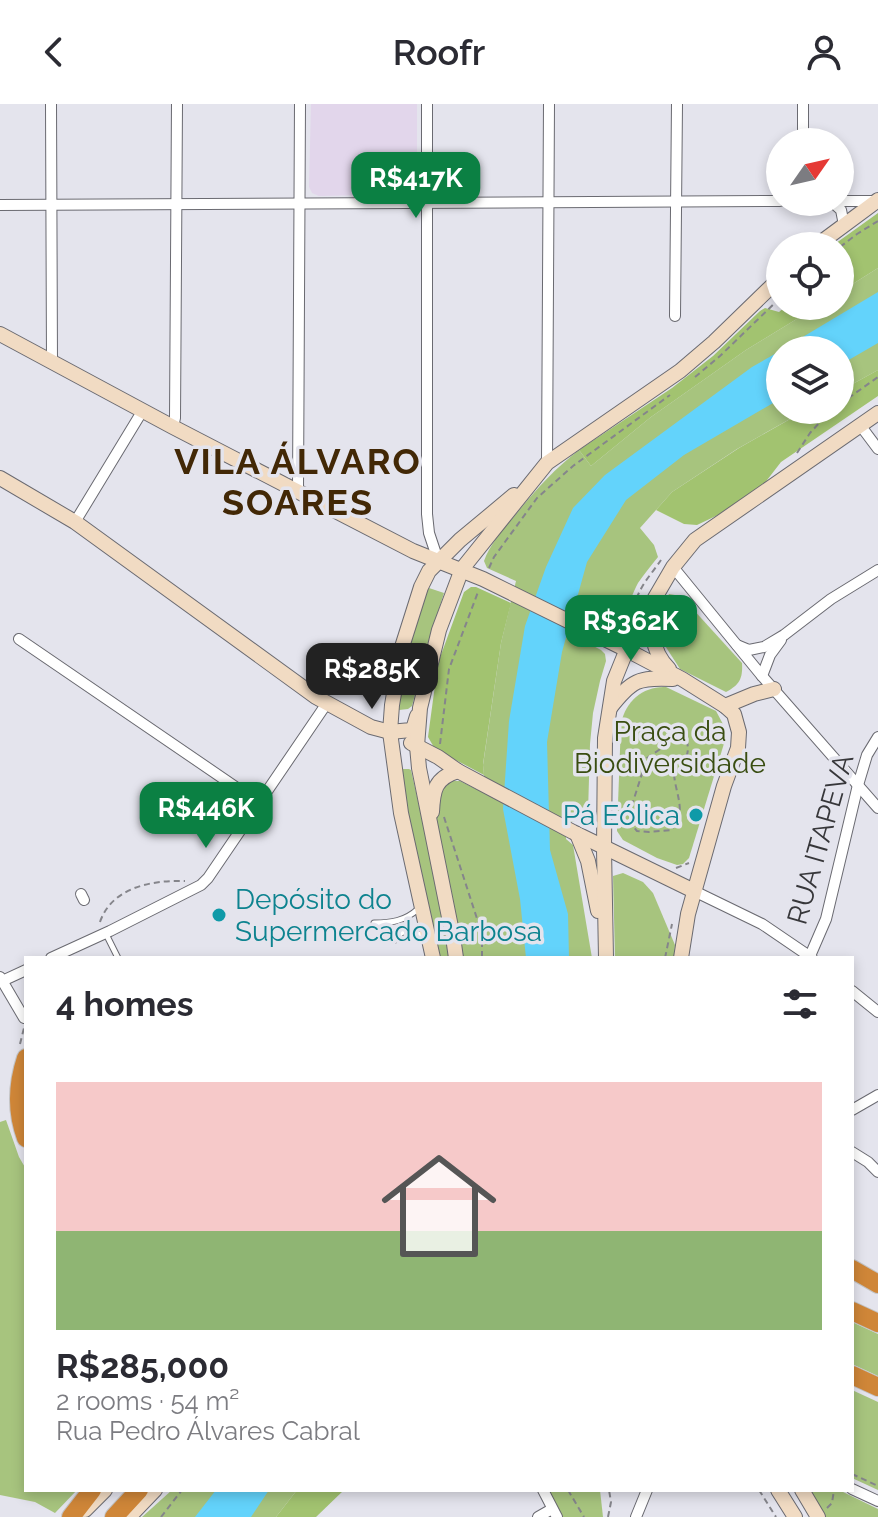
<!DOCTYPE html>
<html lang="en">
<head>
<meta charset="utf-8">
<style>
	body { margin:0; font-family:Raleway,sans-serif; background:#f7f7f7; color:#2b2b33; height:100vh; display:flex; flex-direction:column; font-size:30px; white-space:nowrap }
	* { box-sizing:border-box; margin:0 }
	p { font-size:26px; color:#7c7c81 }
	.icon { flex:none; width:44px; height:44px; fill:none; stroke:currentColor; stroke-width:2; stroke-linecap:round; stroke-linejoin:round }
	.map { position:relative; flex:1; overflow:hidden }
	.drawer { position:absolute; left:24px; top:852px; width:830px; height:536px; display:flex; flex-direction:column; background:#fff; border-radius:0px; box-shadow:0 4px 12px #0003 }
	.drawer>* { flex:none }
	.needle { width:52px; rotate:56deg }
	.buttons { position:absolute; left:766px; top:24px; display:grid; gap:16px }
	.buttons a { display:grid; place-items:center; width:88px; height:88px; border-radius:50%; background:#fff; box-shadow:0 4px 12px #0003; font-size:40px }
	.price { position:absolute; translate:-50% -68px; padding:0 18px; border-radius:16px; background:#0b8043; color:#fff; font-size:26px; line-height:52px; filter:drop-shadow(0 2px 4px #0008) }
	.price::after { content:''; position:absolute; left:50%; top:48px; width:24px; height:18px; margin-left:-12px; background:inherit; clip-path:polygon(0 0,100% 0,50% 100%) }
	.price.selected { background:#222; color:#fff }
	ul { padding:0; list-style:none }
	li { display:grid; align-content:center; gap:16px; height:424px; padding:0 32px }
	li+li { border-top:2px solid #e1e1e2 }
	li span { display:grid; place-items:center; height:248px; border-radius:0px; color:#555 }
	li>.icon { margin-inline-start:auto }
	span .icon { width:144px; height:144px; fill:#fffc; stroke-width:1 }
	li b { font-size:34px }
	h2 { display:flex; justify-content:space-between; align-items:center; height:96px; padding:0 32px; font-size:34px }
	header { display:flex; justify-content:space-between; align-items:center; height:104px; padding:0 32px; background:#fff; font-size:36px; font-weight:600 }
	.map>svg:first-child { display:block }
	.education { fill:#e2d6eb }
	.green { fill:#a7c47e }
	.forest { fill:#a2c370 }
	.water { fill:#63d3fb }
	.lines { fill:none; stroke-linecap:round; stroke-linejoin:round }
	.service-casing { stroke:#6a6a71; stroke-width:7 }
	.minor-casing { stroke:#6a6a71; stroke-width:12 }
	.secondary-casing { stroke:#6a6a71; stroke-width:16 }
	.motorway-casing { stroke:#c3c3c4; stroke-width:20 }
	.path { stroke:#85858b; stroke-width:2; stroke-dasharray:6 4; stroke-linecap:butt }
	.service { stroke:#fff; stroke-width:5 }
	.minor { stroke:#fff; stroke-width:10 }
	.secondary { stroke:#f1dbc3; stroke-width:14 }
	.motorway { stroke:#cf8638; stroke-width:18 }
	.culture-dot { fill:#0f9aa8; stroke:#e4e4ed; stroke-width:3 }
	.labels { text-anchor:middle; stroke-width:7; stroke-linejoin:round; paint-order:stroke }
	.park-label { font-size:28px; fill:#394d11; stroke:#e4e4ed }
	.culture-label { font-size:28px; fill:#0d838f; stroke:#e4e4ed; text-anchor:end }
	.street-label { font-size:28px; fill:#37373a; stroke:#e4e4ed }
	.district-label { font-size:36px; font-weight:bold; letter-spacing:2px; fill:#422806; stroke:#e4e4ed }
</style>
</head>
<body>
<header><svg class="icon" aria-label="back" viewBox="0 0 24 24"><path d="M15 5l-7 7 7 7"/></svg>Roofr<svg class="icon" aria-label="person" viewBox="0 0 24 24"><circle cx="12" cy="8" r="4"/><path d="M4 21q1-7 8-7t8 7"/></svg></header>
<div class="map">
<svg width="878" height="1413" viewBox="0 0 878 1413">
	<rect width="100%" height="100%" fill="#e4e4ed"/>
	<!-- education -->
	<path class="education" d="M311 0H417V90L319 92 312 89 309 83Z"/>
	<!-- green -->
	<g class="green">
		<path d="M878 164V266L840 287V246H780V306H806L737 345 672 388 640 424 654 441 658 453C651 462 644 470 638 479 627 499 626 525 596 514L588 539 601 546 605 550 606 557 600 577 593 609 590 640 588 709C582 715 574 719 566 717V735L573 741 592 854H462L436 712 438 693 448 677H460L486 690 483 661 501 539 516 477 487 464 484 457C490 441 501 428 512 415 533 389 553 366 579 346L591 362 651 313 746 246 818 202H840V188Z"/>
		<path d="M426 483 444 489 429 536 412 602 408 605 399 606 396 604 405 551Z"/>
		<path d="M669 490 681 492 742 559C743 575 739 581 726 588L680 565 662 537 658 518 662 502Z"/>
		<path d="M666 583 716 607 724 622 726 633 689 754 683 760 677 761 657 754 623 736 617 727 621 619C626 597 643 582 666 583Z"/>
		<path d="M401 665H409L411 666 436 777 449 854H438L408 716Z"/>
		<path d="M623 769 643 778 653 789 675 841 674 854H615L613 772Z"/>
		<path d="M6 1016 19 1053 26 1065V1386H77L55 1409 35 1398 0 1391V1018Z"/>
		<path d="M852 1218 878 1230V1272L852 1260Z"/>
		<path d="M852 1286 878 1298V1386L852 1374Z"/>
		<path d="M172 1386H297L276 1413H142Z"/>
		<path d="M548 1386H600L603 1413H562Z"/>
		<path d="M810 1386H839L878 1405V1413H824Z"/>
	</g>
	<!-- forest -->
	<g class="forest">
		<path d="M878 109V164L840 188V142H832Z"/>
		<path d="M786 202H818L746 246 651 313 591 362 579 346 672 284 713 252 760 207 765 204 779 208Z"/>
		<path d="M878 266V292L781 358 764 380 718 411 697 421 684 420 656 406 672 388 739 344 806 306H840V287Z"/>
		<path d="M471 483H476L511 499 501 539 483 660 484 671 435 645 428 633 438 559 464 488Z"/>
		<path d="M297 1386H344L316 1413H276Z"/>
	</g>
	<!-- water -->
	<g class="water">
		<path d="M878 188V239L840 261V246H781Z"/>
		<path d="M780 247V295L684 351 626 396 587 458 562 548 547 638 550 746 568 810 569 854H526L520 795 503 705 509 617 525 522 546 463 573 404 605 371 752 263Z"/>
		<path d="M216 1386H269L251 1413H195Z"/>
	</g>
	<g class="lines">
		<!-- service casing -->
		<g class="service-casing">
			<g id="service">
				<path d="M374 819C391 819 405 817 418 805"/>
				<path d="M106 830 118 854"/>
				<path d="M395 836 402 828 426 831"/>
			</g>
		</g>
		<!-- minor casing -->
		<g class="minor-casing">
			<g id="minor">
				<path d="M51 0 52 258"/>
				<path d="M427 0V410L429 429 438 456"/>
				<path d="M803 38V0"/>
				<path d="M840 97H877"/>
				<path d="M832 98 841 106 844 121"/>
				<path d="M0 101 780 97"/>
				<path d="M675 212 677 0"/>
				<path d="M860 321 878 345"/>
				<path d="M173 323 175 314 177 0"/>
				<path d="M547 359 549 0"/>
				<path d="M298 387 300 0"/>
				<path d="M75 418 143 306"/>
				<path d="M673 463 762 572 878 704"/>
				<path d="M19 535 259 699"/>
				<path d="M737 541 749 546 764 543 784 531 831 495 878 466"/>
				<path d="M762 572 770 551 781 536"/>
				<path d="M694 787 762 820 812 854"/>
				<path d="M81 790 84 796"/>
				<path d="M810 852 826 815 858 681 867 651 878 633"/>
				<path d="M51 854 110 827 201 781 208 774 327 599"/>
				<path d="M0 873 24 914"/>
				<path d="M0 878 26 866"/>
				<path d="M852 887 878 908"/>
				<path d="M852 1006 878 991"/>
				<path d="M852 1048 868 1058 878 1068"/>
				<path d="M852 1385 878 1397"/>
				<path d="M543 1386 557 1413"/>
				<path d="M538 1413 552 1405"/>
				<path d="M636 1413 647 1386"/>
			</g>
		</g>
		<!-- secondary casing -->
		<g class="secondary-casing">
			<g id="secondary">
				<path d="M816 142 878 96"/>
				<path d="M0 230 173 323 413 447 483 475 625 545 682 575 725 602 734 610 739 628 738 644 724 682 688 810 681 854"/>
				<path d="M0 374 75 418 316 593 371 623 390 628 411 626 414 622 417 612"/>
				<path d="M656 499C652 524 649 545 669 565"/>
				<path d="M725 602 754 590 774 585"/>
				<path d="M610 604C632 576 638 573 673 575"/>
				<path d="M411 639 438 653 458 667 573 728 694 787"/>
				<path d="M432 708C433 686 435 674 458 667"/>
				<path d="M577 730 588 757 598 807"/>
				<path d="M433 854 401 709 390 628 392 601 402 543 421 483 429 467 460 436 514 391"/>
				<path d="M456 854 453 833 419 664 417 642 420 604 439 526 462 465 547 359 680 267 714 238 780 174"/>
				<path d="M606 854 604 745 605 634 614 577 631 535 673 463 695 436 878 309"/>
				<path d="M778 1386 795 1413"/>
				<path d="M802 1386 818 1413"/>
				<path d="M85 1406 105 1386"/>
				<path d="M129 1413 155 1386"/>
			</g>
		</g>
		<!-- motorway casing -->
		<g class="motorway-casing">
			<g id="motorway">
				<path d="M26 954C17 981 16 1007 26 1034"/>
				<path d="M852 1165 878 1180"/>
				<path d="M852 1207 878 1219"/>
				<path d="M852 1271 878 1283"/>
				<path d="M71 1413 92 1386"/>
				<path d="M114 1413 139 1386"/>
			</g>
		</g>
		<!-- path -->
		<g class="path">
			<path d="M840 143 857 130 878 117"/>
			<path d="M695 273 720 252 780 194"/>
			<path d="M840 300 878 273"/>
			<path d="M797 349 810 329 831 306"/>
			<path d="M489 464 494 453 537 394 573 362 670 291"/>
			<path d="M610 522C630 517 633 499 642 483 647 474 655 465 661 456"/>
			<path d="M678 633H683L687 637C690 654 685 654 674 663 672 685 690 708 671 726L649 728 637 727 631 720V704L647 654Z"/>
			<path d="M440 640 449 565 478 488"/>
			<path d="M444 713 482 830V854"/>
			<path d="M619 720H631"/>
			<path d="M676 764 689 759"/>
			<path d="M100 818C112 783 152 776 185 777"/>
			<path d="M357 823 366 830"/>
			<path d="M665 854 672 820"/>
			<path d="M20 940 24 924"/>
			<path d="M852 1370 878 1382"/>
			<path d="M568 1386 584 1413"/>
			<path d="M759 1386 776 1413"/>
			<path d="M827 1404 832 1399 834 1386"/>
			<path d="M161 1413 182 1386"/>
			<path d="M608 1413 611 1398 609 1386"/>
		</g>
		<!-- service -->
		<use href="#service" class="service"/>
		<!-- minor -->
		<use href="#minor" class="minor"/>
		<!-- secondary -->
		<use href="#secondary" class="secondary"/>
		<!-- motorway -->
		<use href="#motorway" class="motorway"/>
	</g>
	<!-- markers -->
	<g class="culture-dot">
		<circle cx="696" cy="711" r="8"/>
		<circle cx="219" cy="811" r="8"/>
	</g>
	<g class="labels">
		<!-- park labels -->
		<g class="park-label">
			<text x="670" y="637">Praça da<tspan x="670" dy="32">Biodiversidade</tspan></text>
		</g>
		<!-- culture labels -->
		<g class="culture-label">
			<text x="680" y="721">Pá Eólica</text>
			<text x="235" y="805" text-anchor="start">Depósito do<tspan x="235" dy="32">Supermercado Barbosa</tspan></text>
		</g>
		<!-- street labels -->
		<g class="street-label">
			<text transform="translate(820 735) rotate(-74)" y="10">RUA ITAPEVA</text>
		</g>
		<!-- district labels -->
		<g class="district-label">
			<text x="298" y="370">VILA ÁLVARO<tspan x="298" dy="41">SOARES</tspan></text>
		</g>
	</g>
</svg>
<div class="buttons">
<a><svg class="needle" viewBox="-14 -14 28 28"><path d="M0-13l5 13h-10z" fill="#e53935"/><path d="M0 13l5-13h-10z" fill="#7c7c81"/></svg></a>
<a><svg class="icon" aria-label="locate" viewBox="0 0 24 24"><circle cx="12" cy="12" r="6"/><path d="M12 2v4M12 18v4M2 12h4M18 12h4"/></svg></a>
<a><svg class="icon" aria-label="layers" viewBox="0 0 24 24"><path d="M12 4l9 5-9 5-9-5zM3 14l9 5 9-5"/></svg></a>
</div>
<b class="price" style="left:416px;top:116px">R$417K</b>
<b class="price" style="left:631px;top:559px">R$362K</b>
<b class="price selected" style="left:372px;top:607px">R$285K</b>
<b class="price" style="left:206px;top:746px">R$446K</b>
<section class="drawer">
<h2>4 homes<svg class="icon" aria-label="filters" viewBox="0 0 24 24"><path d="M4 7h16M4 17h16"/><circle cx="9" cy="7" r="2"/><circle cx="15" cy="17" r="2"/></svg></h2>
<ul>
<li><span style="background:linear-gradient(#f6c9c9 60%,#8fb573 0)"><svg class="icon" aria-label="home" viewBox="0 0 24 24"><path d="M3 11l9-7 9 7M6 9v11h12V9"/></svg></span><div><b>R$285,000</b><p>2 rooms · 54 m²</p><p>Rua Pedro Álvares Cabral</p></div></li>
</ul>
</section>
</div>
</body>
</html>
